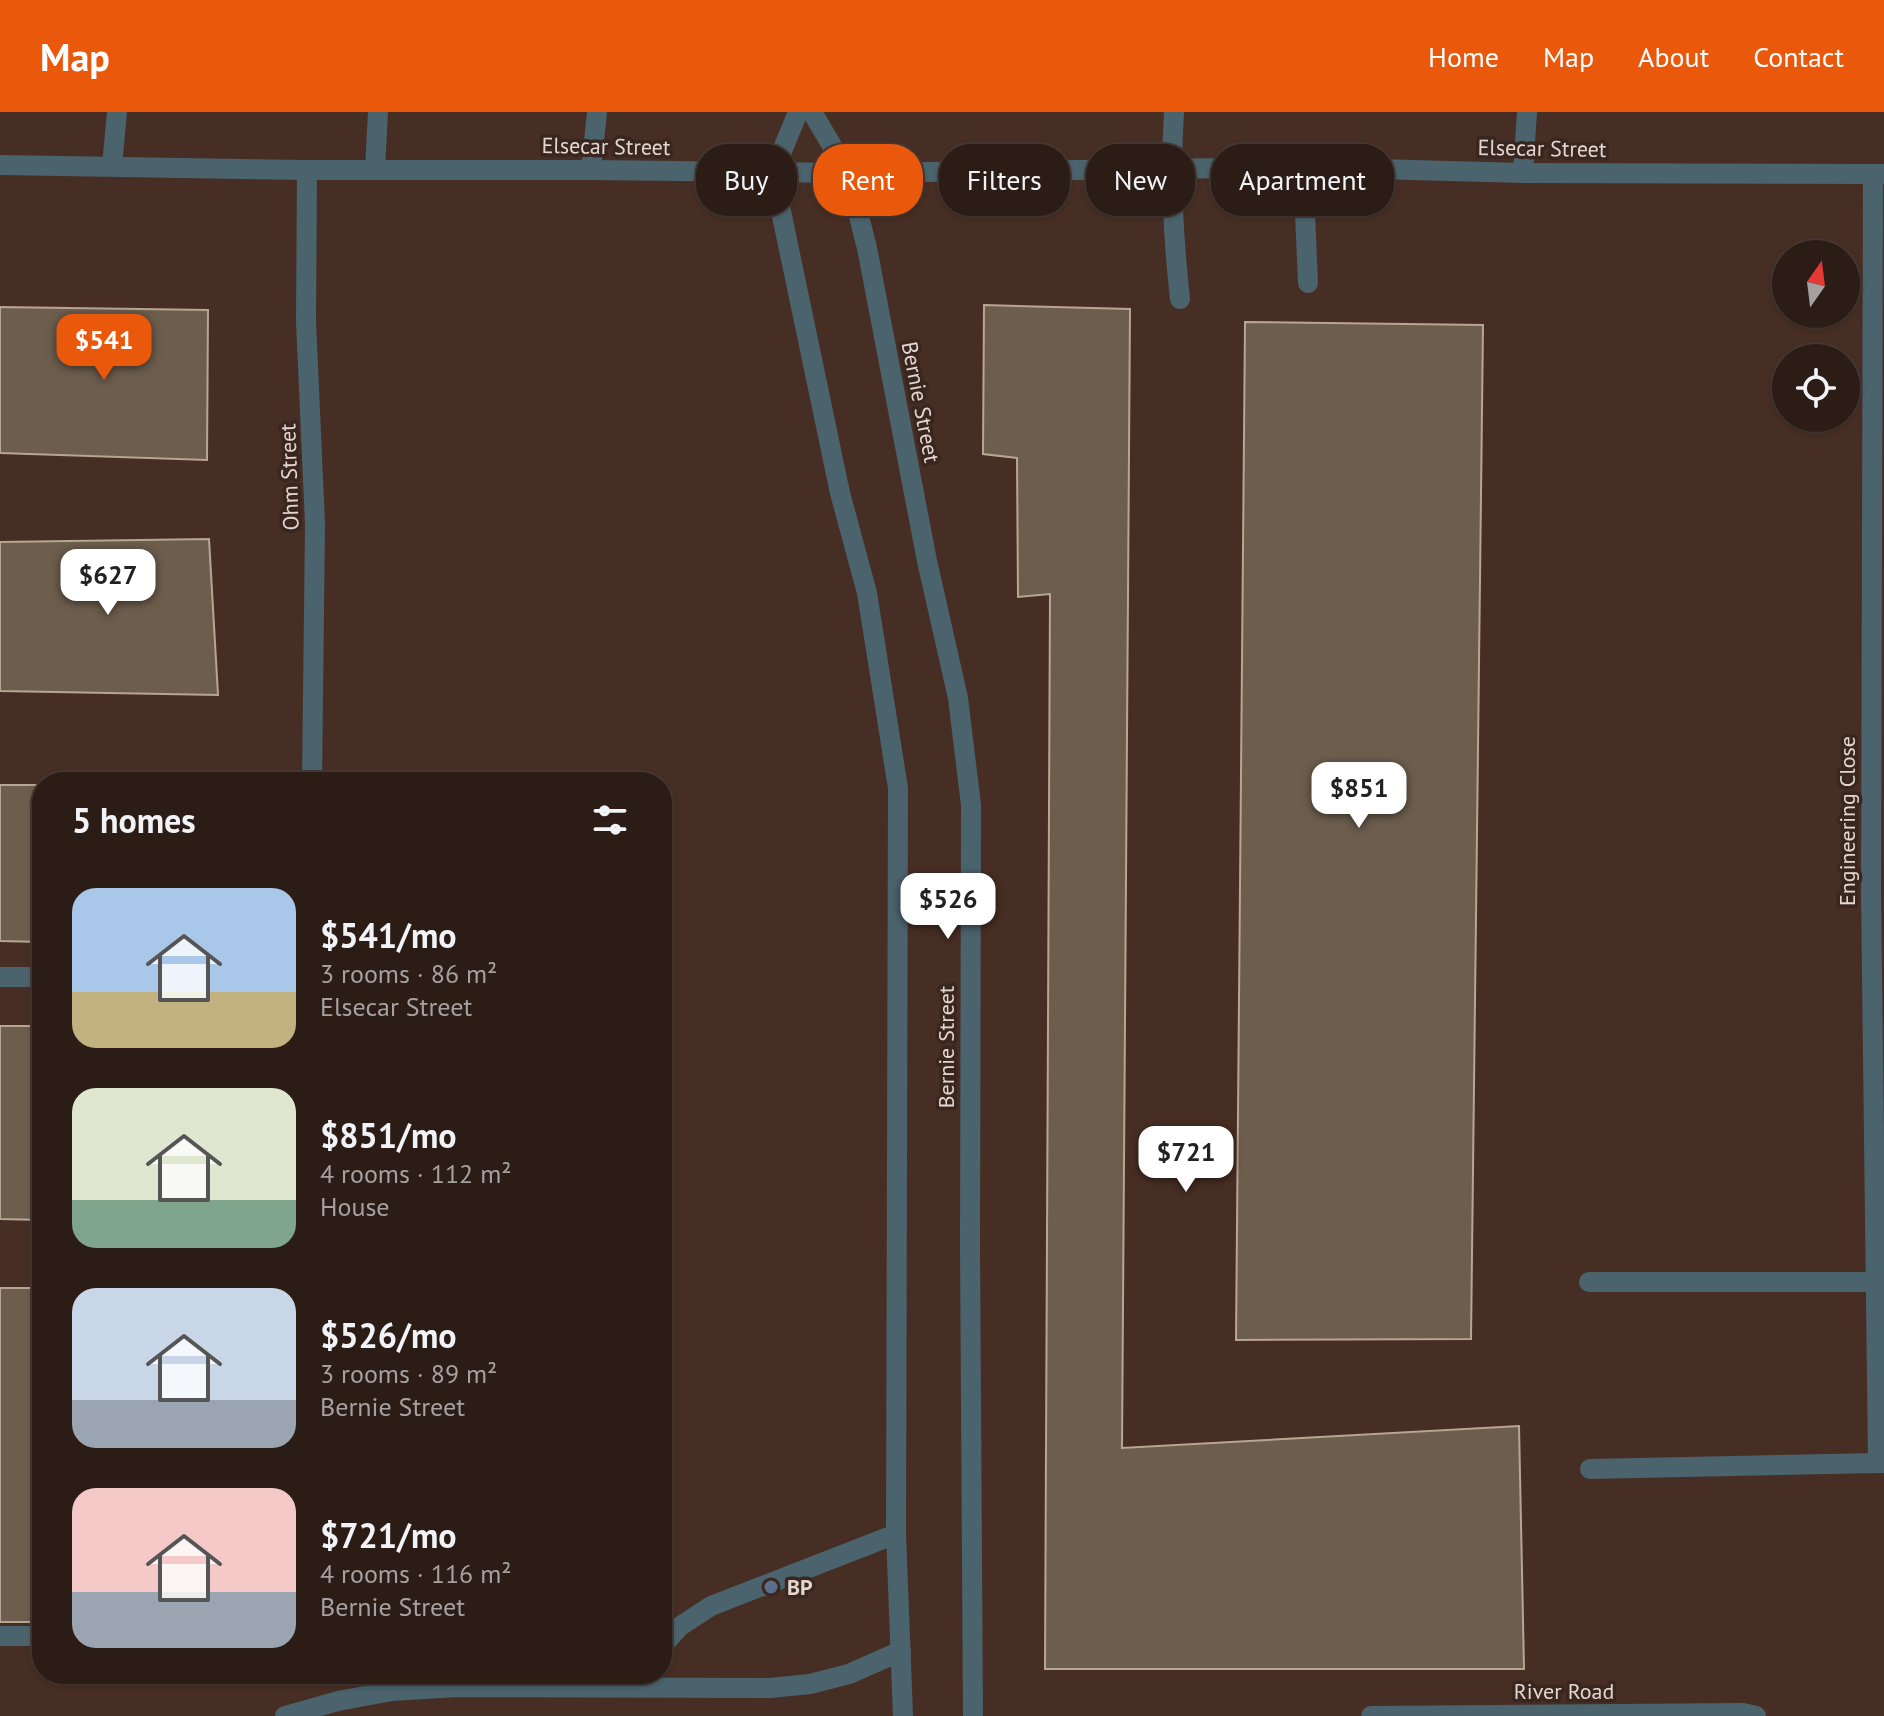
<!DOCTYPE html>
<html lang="en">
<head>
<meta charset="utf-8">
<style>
	body { margin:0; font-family:"PT Sans",sans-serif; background:#372923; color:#f1f3f6; height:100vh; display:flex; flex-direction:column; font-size:30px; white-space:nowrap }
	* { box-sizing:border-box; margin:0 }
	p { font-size:26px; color:#a6a1a1 }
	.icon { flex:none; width:44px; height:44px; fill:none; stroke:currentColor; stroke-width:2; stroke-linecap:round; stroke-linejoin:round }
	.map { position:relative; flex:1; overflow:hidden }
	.side { position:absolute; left:32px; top:660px; width:640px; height:912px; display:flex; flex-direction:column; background:#2b1c16; border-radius:32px; box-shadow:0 2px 6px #0004,0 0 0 2px #473a35 }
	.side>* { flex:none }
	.banner { position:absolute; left:696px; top:32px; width:760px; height:72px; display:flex; gap:16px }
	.needle { width:52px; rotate:14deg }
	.buttons { position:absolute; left:1772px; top:128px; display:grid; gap:16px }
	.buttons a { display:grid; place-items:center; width:88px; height:88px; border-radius:50%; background:#2b1c16; box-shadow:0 2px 6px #0004,0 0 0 2px #473a35; font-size:40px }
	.price { position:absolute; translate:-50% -68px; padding:0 18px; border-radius:16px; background:#fff; color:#222; font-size:26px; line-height:52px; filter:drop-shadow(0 2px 4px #0008) }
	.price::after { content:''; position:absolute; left:50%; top:48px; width:24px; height:18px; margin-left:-12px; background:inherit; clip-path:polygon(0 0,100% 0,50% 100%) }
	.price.current { background:#ea580c; color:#fff }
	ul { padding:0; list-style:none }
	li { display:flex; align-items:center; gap:24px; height:200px; padding:0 40px }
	li span { display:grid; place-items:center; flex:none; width:224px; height:160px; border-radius:24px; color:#555 }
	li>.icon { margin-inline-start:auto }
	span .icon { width:96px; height:96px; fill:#fffc; stroke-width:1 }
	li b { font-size:34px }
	h2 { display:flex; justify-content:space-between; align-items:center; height:96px; padding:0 40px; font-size:34px }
	.pill { padding:0 28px; border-radius:32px; background:#2b1c16; box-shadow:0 2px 6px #0004,0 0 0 2px #473a35; font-size:28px; line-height:72px }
	.pill.current { background:#ea580c; color:#fff }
	header { display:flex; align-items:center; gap:48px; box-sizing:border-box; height:112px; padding:0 40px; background:#ea580c; color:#fff }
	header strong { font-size:38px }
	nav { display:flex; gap:44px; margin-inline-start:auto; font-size:28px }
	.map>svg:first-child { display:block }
	.built { fill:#472e24; fill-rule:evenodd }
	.building { fill:#6c5d4d; stroke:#b7a694; stroke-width:2 }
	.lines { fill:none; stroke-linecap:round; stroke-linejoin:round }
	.service { stroke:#4b636d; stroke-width:20 }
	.minor { stroke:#4b636d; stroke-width:20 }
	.service-dot { fill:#5c6f8a; stroke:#39261e; stroke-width:3 }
	.labels { text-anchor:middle; stroke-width:7; stroke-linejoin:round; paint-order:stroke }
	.street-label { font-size:22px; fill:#e3d6d1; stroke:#39261e }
	.poi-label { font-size:22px; font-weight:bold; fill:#e3d6d1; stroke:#39261e; text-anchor:start }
</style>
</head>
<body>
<header>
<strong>Map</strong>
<nav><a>Home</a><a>Map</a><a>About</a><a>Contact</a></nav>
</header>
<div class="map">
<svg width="1884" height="1604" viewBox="0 0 1884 1604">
	<rect width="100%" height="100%" fill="#39261e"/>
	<!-- built -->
	<path class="built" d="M0 0H1884V1604H0ZM1786 142H1846V202H1786ZM1786 246H1846V306H1786ZM42 670H662V1562H42Z"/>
	<!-- building -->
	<g class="building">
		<path d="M984 193 1130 197 1122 1336 1519 1314 1524 1557H1045L1050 482 1018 485 1017 346 983 342Z"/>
		<path d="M0 195 208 198 207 348 0 341Z"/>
		<path d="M1245 210 1483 213 1471 1227 1236 1228Z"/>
		<path d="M209 427 218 583 0 579V430Z"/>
		<path d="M0 673H42V830L0 829Z"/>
		<path d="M0 914H42V1108L0 1107Z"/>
		<rect x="0" y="1176" width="42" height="334"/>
	</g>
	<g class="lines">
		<!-- service -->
		<g class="service">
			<path d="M1174 0C1170 63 1173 124 1180 187"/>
			<path d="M112 54 117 0"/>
			<path d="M1303 55 1308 171"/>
			<path d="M307 58 306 209 315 412 312 670"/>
			<path d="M375 58 378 0"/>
			<path d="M591 58 597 0"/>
			<path d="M1523 61 1527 0"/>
			<path d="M1873 62 1871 780 1878 1351H1884"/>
			<path d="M0 865H42"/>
			<path d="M1589 1170H1884"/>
			<path d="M1590 1357 1878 1351"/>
			<path d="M0 1524H42"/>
			<path d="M662 1534 679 1515 711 1494 896 1422"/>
		</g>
		<!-- minor -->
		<g class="minor">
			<path d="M798 0 773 61 840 381 867 481 898 676 896 1422 903 1604"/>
			<path d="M812 0 848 61 867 136 927 449 958 586 971 693 970 1136 973 1604"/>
			<path d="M0 53 307 58H591L848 61 1303 55 1523 61 1884 62"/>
			<path d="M285 1604 338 1589 392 1579 457 1575 770 1576 810 1572 849 1562 901 1539"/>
			<path d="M1371 1604 1743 1601 1756 1604"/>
		</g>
	</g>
	<!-- markers -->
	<circle class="service-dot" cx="771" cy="1475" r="8"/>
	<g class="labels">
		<!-- street labels -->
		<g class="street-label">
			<text transform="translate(606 34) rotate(1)" y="8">Elsecar Street</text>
			<text transform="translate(1542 36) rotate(1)" y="8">Elsecar Street</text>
			<text transform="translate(921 290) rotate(79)" y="8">Bernie Street</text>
			<text transform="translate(289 365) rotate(-92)" y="8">Ohm Street</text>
			<text transform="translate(1847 709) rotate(-90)" y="8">Engineering Close</text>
			<text transform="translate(946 935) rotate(-90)" y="8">Bernie Street</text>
			<text x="1564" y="1587">River Road</text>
		</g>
		<!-- poi labels -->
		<g class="poi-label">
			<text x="787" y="1483">BP</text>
		</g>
	</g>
</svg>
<div class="buttons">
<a><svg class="needle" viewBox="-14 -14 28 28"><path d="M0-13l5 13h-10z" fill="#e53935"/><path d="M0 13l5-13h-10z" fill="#a6a1a1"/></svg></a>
<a><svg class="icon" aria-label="locate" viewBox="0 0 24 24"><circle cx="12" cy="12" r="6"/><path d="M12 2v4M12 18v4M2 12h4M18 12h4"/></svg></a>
</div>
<b class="price current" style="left:104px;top:270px">$541</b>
<b class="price" style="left:108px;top:505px">$627</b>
<b class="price" style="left:1359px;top:718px">$851</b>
<b class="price" style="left:948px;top:829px">$526</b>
<b class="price" style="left:1186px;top:1082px">$721</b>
<div class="banner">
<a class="pill">Buy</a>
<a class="pill current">Rent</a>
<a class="pill">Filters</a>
<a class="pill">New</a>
<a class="pill">Apartment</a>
</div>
<section class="side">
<h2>5 homes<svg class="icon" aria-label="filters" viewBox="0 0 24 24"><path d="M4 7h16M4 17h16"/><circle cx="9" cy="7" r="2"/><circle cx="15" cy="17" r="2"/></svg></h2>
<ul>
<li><span style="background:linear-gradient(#a9c7e8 65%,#c2b280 0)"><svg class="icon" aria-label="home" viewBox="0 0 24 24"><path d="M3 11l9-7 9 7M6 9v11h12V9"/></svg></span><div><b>$541/mo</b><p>3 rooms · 86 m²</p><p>Elsecar Street</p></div></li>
<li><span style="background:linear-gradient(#dfe7d0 70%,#7fa58c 0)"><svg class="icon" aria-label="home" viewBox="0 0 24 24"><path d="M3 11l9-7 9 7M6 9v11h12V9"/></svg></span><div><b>$851/mo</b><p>4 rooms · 112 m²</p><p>House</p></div></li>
<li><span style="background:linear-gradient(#c9d6e8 70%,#9aa5b1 0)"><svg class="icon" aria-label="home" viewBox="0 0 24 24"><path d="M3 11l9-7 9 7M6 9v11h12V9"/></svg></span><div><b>$526/mo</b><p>3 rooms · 89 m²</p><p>Bernie Street</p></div></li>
<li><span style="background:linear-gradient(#f6c9c9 65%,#9aa5b1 0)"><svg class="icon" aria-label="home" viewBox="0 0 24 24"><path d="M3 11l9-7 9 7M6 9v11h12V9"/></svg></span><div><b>$721/mo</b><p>4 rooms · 116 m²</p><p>Bernie Street</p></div></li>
</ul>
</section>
</div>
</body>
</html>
